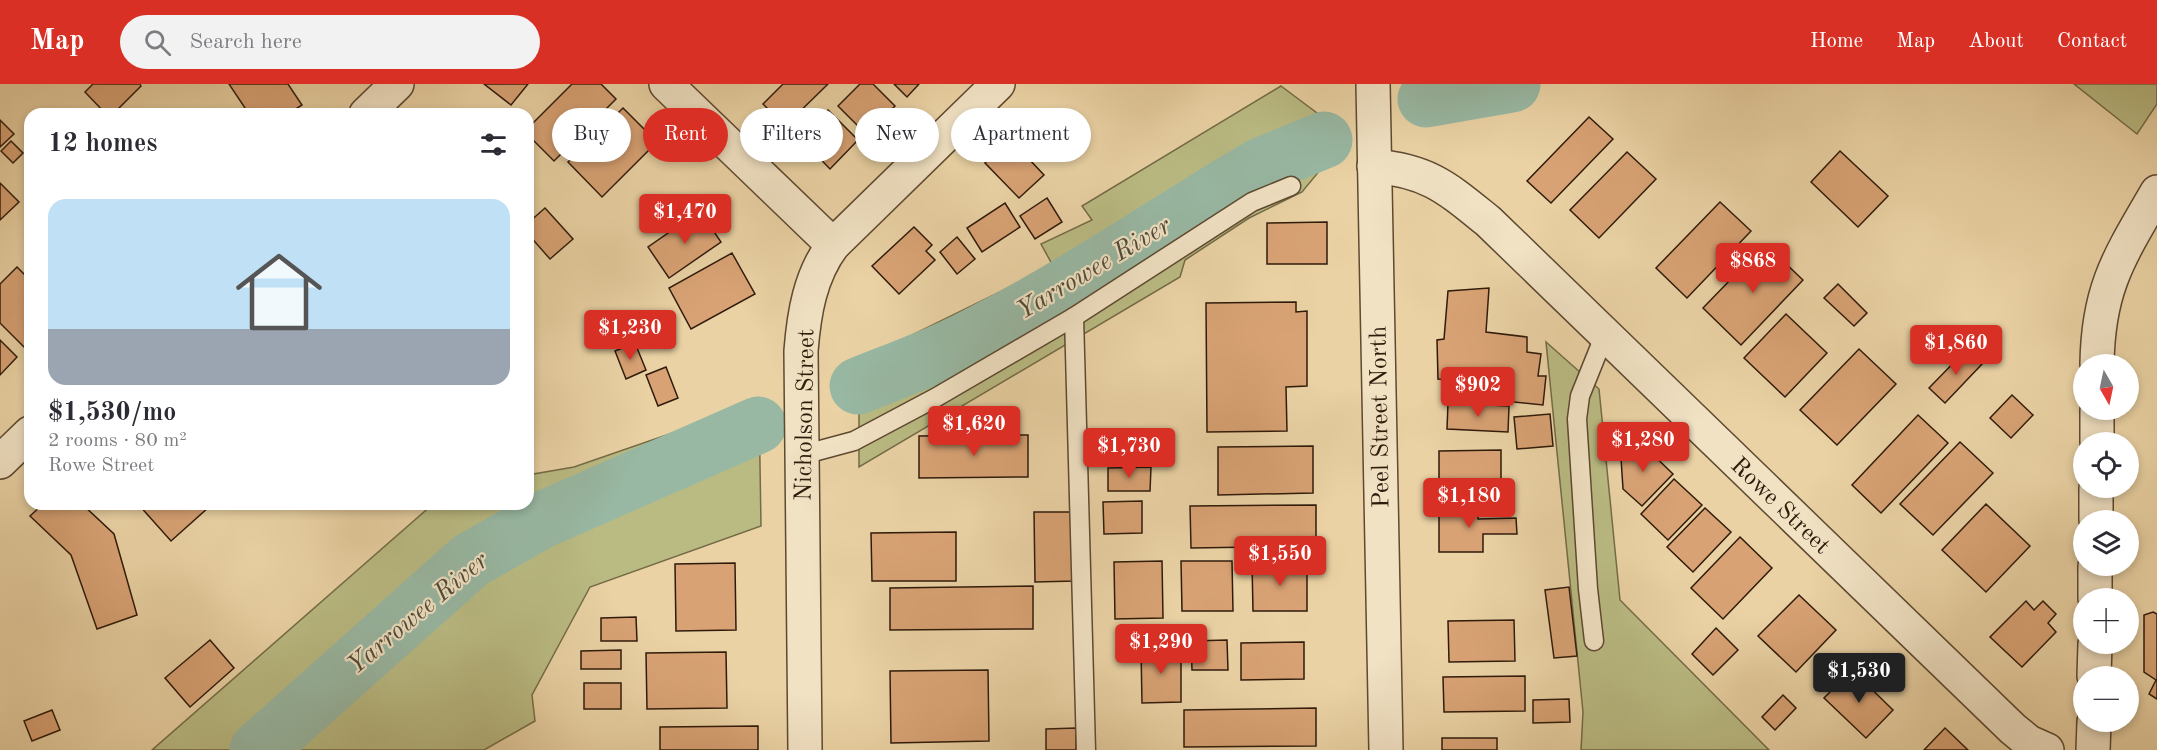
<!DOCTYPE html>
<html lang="en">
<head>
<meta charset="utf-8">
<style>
	body { margin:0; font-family:"Old Standard TT",serif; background:#f2f2f3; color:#2b2b33; height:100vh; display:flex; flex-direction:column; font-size:22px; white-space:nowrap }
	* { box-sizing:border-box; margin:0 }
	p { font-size:20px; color:#7c7c81 }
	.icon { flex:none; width:33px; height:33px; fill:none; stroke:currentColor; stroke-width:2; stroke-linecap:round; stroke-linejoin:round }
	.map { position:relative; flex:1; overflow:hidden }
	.drawer { position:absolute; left:24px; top:24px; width:510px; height:402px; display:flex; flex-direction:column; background:#fff; border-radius:18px; box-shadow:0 3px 9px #0003 }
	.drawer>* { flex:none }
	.banner { position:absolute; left:552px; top:24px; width:570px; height:54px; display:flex; gap:12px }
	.needle { width:39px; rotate:171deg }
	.buttons { position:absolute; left:2073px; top:270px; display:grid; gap:12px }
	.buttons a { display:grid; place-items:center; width:66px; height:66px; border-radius:50%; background:#fff; box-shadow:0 3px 9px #0003; font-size:30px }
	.price { position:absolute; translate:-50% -51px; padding:0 14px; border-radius:6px; background:#d93025; color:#fff; font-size:20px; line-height:39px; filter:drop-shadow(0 2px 3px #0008) }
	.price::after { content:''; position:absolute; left:50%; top:36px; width:18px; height:14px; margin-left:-9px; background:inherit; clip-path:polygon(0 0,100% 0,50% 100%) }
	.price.selected { background:#222; color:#fff }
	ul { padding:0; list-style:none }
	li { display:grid; align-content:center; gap:12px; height:318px; padding:0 24px }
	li+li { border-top:2px solid #e1e1e2 }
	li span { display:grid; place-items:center; height:186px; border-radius:18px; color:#555 }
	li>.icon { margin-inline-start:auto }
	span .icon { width:108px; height:108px; fill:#fffc; stroke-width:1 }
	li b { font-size:26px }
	h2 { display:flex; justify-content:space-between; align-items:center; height:72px; padding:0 24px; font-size:26px }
	.tag { padding:0 21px; border-radius:27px; background:#fff; box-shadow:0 3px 9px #0003; font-size:21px; line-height:54px }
	.tag.selected { background:#d93025; color:#fff }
	header { display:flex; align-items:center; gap:36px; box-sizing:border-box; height:84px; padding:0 30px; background:#d93025; color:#fff }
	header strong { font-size:28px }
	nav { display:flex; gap:33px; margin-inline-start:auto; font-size:21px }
	.search { width:420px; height:54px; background:#f2f2f3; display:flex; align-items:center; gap:15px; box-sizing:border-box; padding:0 21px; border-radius:33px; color:#7c7c81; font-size:22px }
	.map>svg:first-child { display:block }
	.green { fill:#babb83; stroke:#746b47; stroke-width:1.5 }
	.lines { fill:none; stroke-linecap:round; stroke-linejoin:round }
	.river { stroke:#98b8a3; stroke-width:57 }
	.building { fill:#d8a274; stroke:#2f1b0b; stroke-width:1.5 }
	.service-casing { stroke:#5e4931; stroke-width:21 }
	.minor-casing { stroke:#5e4931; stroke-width:36 }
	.service { stroke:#f1e2c4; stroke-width:18 }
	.minor { stroke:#f1e2c4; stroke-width:33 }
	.labels { text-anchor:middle; stroke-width:4.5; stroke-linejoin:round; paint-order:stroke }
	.street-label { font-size:24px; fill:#2f1b0b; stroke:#f1e2c4 }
	.water-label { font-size:26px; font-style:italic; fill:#4e4a39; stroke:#f1e2c4 }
</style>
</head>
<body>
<header>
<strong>Map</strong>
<div class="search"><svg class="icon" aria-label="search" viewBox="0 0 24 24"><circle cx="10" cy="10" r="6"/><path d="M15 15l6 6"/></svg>Search here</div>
<nav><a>Home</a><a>Map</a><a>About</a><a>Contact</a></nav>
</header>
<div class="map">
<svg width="2157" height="666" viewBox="0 0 2157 666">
	<rect width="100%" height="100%" fill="#ead2a4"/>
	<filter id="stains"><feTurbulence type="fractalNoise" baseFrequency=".00333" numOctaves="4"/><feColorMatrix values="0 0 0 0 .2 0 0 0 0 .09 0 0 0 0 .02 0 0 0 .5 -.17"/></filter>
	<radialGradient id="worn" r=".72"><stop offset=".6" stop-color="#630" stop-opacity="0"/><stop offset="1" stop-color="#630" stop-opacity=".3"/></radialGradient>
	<!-- green -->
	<g class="green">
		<path d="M2074 0H2157V20L2137 50Z"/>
		<path d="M1281 2 1321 32 1335 68 1302 108 1249 134 1185 176 1180 193 859 383V277L1053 182 1041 160 1092 136 1082 122Z"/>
		<path d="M1546 258 1599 305 1620 516 1769 666H1581L1583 628Z"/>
		<path d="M759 319 761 442 590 503 532 611 535 637 484 666H152L433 420H528V391L574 383Z"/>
	</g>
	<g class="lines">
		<!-- river -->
		<g class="river">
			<path d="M1426 15 1512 0"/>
			<path d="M858 302C900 285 943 270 983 248 1071 203 1153 147 1237 96L1261 82 1324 56"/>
			<path d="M258 666 471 476 542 436 758 341"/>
		</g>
	</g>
	<!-- building -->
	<g class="building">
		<path d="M93 0H140L141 2 113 30H106L85 8Z"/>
		<path d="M229 0H288L302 21 288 30H249Z"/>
		<path d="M484 0H528L511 21Z"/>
		<path d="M572 0H601L616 15 554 77 528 51V44Z"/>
		<path d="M783 0H828L785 42 763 20Z"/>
		<path d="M860 0H873L895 22 867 51 838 22Z"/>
		<path d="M894 0H919L907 13Z"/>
		<path d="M623 24 657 58 602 113 568 78Z"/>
		<path d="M828 26 858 56 830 85 800 54Z"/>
		<path d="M1589 33 1613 55 1551 119 1527 97Z"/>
		<path d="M0 36 14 50 0 63Z"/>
		<path d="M1010 55 1044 91 1019 114 985 79Z"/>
		<path d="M11 57 23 69 13 79 1 67Z"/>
		<path d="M1840 67 1888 112 1858 143 1811 98Z"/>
		<path d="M1627 68 1656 95 1599 154 1570 126Z"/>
		<path d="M0 99 19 118 0 136Z"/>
		<path d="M1047 114 1062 138 1035 155 1020 132Z"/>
		<path d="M1720 118 1751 147 1687 214 1656 184Z"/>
		<path d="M1005 119 1020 143 982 168 967 144Z"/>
		<path d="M545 124 573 155 550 175 528 150V139Z"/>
		<path d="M700 127 721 158 669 194 648 163Z"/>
		<path d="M1327 138V180H1267V139Z"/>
		<path d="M914 143 932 161 926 167 935 176 899 210 872 182Z"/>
		<path d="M957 153 975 175 957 190 940 168Z"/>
		<path d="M1765 160 1803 196 1741 261 1703 224Z"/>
		<path d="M732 169 755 210 691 245 669 204Z"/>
		<path d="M17 183 30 196V261L26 265 0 239V200Z"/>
		<path d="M1838 200 1867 229 1854 242 1824 214Z"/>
		<path d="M1489 204 1486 248 1527 253V268L1541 270 1538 292H1546L1543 321 1458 312V296L1438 295 1437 256 1444 255 1448 207Z"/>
		<path d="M1296 218V228L1307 227V302L1286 303 1287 347 1207 348 1206 219Z"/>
		<path d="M1786 230 1827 269 1785 313 1744 274Z"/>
		<path d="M0 256 17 273 0 291Z"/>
		<path d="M635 259 646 286 626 295 615 267Z"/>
		<path d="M1859 265 1896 300 1837 361 1800 326Z"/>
		<path d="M1967 265 1983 279 1945 319 1929 304Z"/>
		<path d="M666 283 678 314 658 322 646 291Z"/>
		<path d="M2012 311 2033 331 2011 354 1990 334Z"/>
		<path d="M1448 319 1509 322 1508 348 1447 345Z"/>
		<path d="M1550 330 1553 362 1517 365 1514 333Z"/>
		<path d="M1918 331 1948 359 1881 429 1852 401Z"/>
		<path d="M1028 351V393L919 394V352Z"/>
		<path d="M1638 356 1673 390 1642 422 1623 405 1621 374Z"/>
		<path d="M1960 358 1993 389 1933 451 1900 420Z"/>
		<path d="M1313 362V409L1218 411V363Z"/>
		<path d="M1501 366V411H1439V367Z"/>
		<path d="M1151 383 1150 407H1108V384Z"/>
		<path d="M1674 395 1702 421 1668 456 1641 430Z"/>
		<path d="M1142 417V449L1104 450 1103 418Z"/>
		<path d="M43 420H82L114 450 137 531 97 545 71 471 30 432Z"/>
		<path d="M138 420H206L209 423 171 457Z"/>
		<path d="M1986 420 2030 462 1986 508 1942 466Z"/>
		<path d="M1316 421V462L1191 464 1190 422Z"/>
		<path d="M1478 423V435L1516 434 1517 450H1483V468H1439V424Z"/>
		<path d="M1705 424 1731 448 1693 488 1667 463Z"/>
		<path d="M1034 428H1074L1075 497 1035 498Z"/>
		<path d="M956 448V497H872L871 449Z"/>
		<path d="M1740 453 1772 484 1723 535 1691 504Z"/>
		<path d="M1162 477 1163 534 1115 535 1114 478Z"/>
		<path d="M1181 477H1232L1233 527H1182Z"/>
		<path d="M1307 478V527H1253L1252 479Z"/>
		<path d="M735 479 736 546 676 547 675 480Z"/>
		<path d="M1033 502V545L890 546V504Z"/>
		<path d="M1569 503 1577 572 1554 574 1545 506Z"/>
		<path d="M1799 511 1836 546 1796 588 1758 552Z"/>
		<path d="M2026 517 2034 526 2043 517 2056 530 2048 539 2056 548 2022 583 1990 553Z"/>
		<path d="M2153 528 2157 530V615L2149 610 2156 596 2144 588V531Z"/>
		<path d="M636 533 637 557H601V534Z"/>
		<path d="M1514 536 1515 577 1449 578 1448 537Z"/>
		<path d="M1716 544 1738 566 1713 591 1692 570Z"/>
		<path d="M210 556 234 584 190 623 165 594Z"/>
		<path d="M1227 556 1228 586H1192L1191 557Z"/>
		<path d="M1304 558V595L1241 596V559Z"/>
		<path d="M1181 564V618L1142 619 1141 565Z"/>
		<path d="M621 566V585H581V567Z"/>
		<path d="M726 568 727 624 647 625 646 569Z"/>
		<path d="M988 586 989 657 891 659 890 587Z"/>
		<path d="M1852 586 1893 626 1866 654 1824 614Z"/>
		<path d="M1525 592V627L1444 628 1443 593Z"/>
		<rect x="584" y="599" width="37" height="26"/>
		<path d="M1783 611 1796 624 1775 646 1762 633Z"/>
		<path d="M1569 615 1570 638 1533 639V616Z"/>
		<path d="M1316 624V662L1184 663V626Z"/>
		<path d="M52 626 60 646 32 657 24 637Z"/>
		<path d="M758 642V666H660V643Z"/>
		<path d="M1076 644V666H1046V645Z"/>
		<path d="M1945 644 1968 666H1924Z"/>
		<rect x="1442" y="654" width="55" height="12"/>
	</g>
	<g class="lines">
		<!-- service casing -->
		<g class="service-casing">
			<g id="service">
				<path d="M1074 233 1086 666"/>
				<path d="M802 371 854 357 935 314 1074 233 1252 118 1291 102"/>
				<path d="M1594 557 1588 505 1577 335 1580 312 1605 250"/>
			</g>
		</g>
		<!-- minor casing -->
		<g class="minor-casing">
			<g id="minor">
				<path d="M666 0 833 161"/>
				<path d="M1373 0 1386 666"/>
				<path d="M366 30 397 0"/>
				<path d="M1374 82C1429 87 1447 104 1488 137L2013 645 2029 658 2047 666"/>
				<path d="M2097 280C2098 203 2120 172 2157 108"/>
				<path d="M2097 358V326"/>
				<path d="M0 378 30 349"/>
				<path d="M2096 436V404"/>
				<path d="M2095 514V482"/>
				<path d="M2094 592 2095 560"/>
				<path d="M805 666 801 267C804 229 810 192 833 161L998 0"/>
				<path d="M2093 666 2094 638"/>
			</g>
		</g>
		<!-- service -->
		<use href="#service" class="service"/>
		<!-- minor -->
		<use href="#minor" class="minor"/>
	</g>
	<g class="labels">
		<!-- street labels -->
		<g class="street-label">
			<text transform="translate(804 331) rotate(-89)" y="8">Nicholson Street</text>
			<text transform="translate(1379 333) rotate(-91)" y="8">Peel Street North</text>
			<text transform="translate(1781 421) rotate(44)" y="8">Rowe Street</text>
		</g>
		<!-- water labels -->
		<g class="water-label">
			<text transform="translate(1093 183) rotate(-31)" y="9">Yarrowee River</text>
			<text transform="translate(417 528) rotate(-40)" y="9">Yarrowee River</text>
		</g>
	</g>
	<rect width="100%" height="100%" filter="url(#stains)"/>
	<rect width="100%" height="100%" fill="url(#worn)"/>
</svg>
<div class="buttons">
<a><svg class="needle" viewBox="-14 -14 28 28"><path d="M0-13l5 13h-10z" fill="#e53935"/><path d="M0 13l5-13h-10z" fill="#7c7c81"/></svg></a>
<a><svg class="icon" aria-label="locate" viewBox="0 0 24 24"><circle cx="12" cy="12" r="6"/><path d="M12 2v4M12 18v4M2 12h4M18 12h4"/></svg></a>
<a><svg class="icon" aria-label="layers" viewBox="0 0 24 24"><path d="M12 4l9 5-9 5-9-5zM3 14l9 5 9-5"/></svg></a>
<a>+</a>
<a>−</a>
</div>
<b class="price" style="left:685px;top:161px">$1,470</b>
<b class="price" style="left:1753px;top:210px">$868</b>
<b class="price" style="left:630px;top:277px">$1,230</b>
<b class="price" style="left:1956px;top:292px">$1,860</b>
<b class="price" style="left:1478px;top:334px">$902</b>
<b class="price" style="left:974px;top:373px">$1,620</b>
<b class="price" style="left:1643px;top:389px">$1,280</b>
<b class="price" style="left:1129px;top:395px">$1,730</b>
<b class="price" style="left:1469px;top:445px">$1,180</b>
<b class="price" style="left:1280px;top:503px">$1,550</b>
<b class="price" style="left:1161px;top:591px">$1,290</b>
<b class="price selected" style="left:1859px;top:620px">$1,530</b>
<div class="banner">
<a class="tag">Buy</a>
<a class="tag selected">Rent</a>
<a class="tag">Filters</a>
<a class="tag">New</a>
<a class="tag">Apartment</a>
</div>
<section class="drawer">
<h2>12 homes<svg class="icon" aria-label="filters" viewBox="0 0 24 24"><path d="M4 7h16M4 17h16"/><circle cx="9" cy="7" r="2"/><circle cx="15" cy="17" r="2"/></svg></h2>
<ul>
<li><span style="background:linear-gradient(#bfe0f5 70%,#9aa5b1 0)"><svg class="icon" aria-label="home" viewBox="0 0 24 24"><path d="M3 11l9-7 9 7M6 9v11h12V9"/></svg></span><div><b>$1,530/mo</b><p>2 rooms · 80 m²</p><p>Rowe Street</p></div></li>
</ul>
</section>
</div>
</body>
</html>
